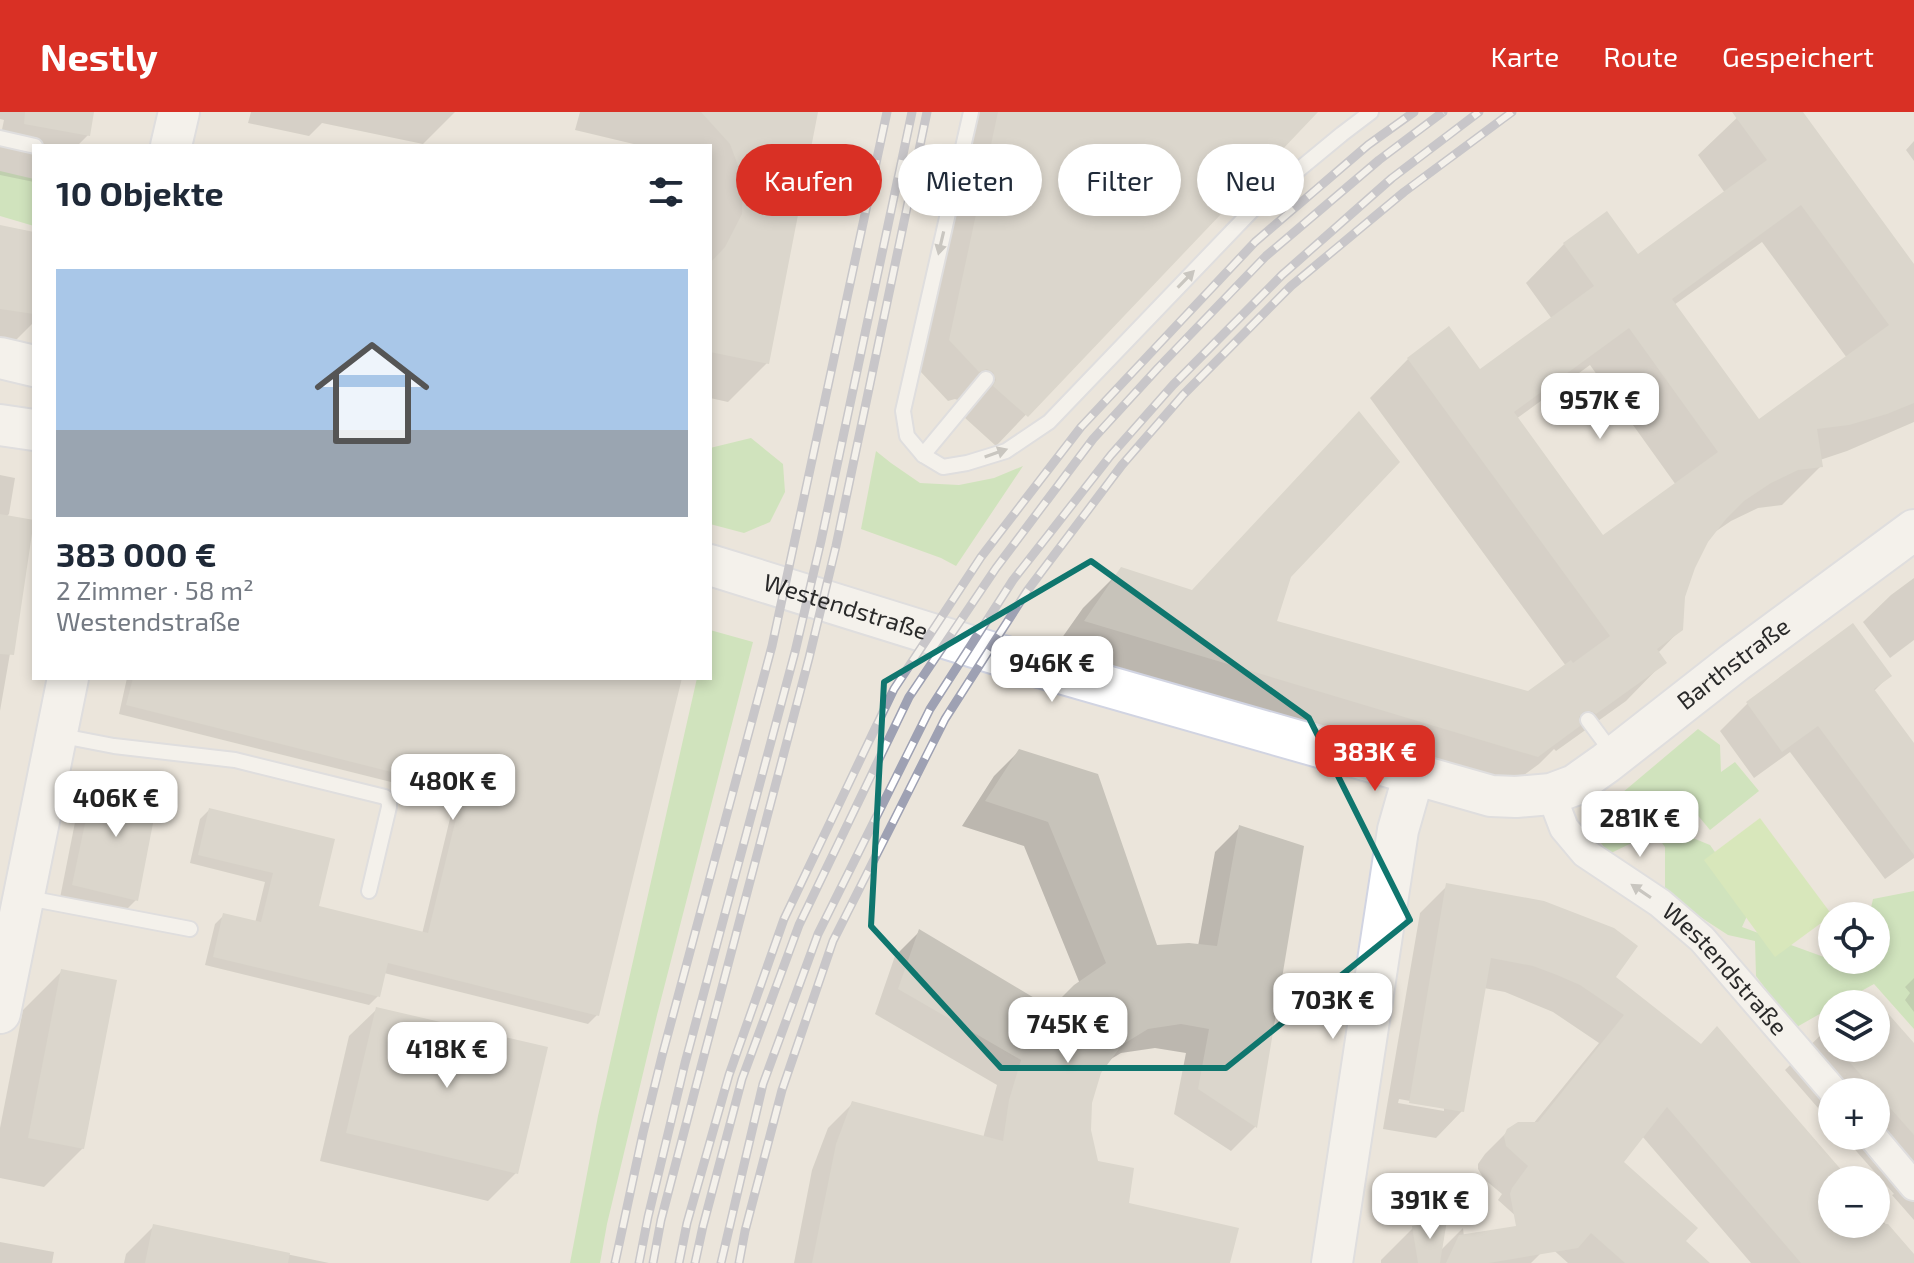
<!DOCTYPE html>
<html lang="de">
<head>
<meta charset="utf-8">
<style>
	body { margin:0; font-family:"Exo 2",sans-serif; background:#f6f6f7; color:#1f2937; height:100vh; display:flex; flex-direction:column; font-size:30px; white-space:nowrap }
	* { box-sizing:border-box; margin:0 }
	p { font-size:26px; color:#747a83 }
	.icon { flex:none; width:44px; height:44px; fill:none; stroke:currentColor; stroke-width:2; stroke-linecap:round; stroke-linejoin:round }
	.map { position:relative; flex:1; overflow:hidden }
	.details { position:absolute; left:32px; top:32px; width:680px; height:536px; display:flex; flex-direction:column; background:#fff; border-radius:0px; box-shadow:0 4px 12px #0003 }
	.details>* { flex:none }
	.banner { position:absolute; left:736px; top:32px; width:760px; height:72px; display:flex; gap:16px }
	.tools { position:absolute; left:1818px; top:790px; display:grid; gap:16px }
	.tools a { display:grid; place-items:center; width:72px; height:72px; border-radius:50%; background:#fff; box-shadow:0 4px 12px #0003; font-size:40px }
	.price { position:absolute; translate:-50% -68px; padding:0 18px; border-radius:16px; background:#fff; color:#222; font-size:26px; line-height:52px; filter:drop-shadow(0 2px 4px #0008) }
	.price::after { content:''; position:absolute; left:50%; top:48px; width:24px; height:18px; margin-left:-12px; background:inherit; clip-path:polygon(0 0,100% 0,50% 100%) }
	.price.current { background:#d93025; color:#fff }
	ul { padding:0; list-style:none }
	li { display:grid; align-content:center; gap:16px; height:424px; padding:0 24px }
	li span { display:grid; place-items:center; height:248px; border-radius:0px; color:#555 }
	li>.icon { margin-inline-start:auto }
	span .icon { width:144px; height:144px; fill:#fffc; stroke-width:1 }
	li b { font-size:34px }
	h2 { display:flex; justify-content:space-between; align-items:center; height:96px; padding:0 24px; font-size:34px }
	.tag { padding:0 28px; border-radius:36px; background:#fff; box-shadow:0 4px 12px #0003; font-size:28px; line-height:72px }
	.tag.current { background:#d93025; color:#fff }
	header { display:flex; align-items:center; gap:48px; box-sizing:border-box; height:112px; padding:0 40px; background:#d93025; color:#fff }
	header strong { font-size:38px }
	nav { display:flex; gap:44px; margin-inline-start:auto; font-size:28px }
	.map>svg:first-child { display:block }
	.green { fill:#b0e199 }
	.pitch { fill:#c2e895 }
	.shadow { fill:#0003; fill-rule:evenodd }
	.building { fill:#c7c3ba; fill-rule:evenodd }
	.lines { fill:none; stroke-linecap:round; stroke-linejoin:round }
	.lane-casing { stroke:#d1d4e2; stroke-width:18 }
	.street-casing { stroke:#d1d4e2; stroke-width:32 }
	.secondary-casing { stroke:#d1d4e2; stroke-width:44 }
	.lane { stroke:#fff; stroke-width:14 }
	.street { stroke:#fff; stroke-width:28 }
	.secondary { stroke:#fff; stroke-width:40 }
	.rail-casing { stroke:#9ea1b3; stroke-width:9 }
	.rail { stroke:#fff; stroke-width:6; stroke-dasharray:18; stroke-linecap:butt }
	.oneway { fill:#9f9f9f }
	.marked { fill:none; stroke:#0f766e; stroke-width:6; stroke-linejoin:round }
	.labels { text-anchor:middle; stroke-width:6; stroke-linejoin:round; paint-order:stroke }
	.street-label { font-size:24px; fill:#292929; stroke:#fff }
</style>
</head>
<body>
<header>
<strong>Nestly</strong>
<nav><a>Karte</a><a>Route</a><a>Gespeichert</a></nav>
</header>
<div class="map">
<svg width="1914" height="1151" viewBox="0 0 1914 1151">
	<rect width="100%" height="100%" fill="#ebe5db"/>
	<!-- green -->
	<g class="green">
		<path d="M0 59 34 67V114L0 104Z"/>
		<path d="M751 326 783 352 785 380 770 410 744 421 710 412V336Z"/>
		<path d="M876 339 891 351 920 371 959 373 994 366 1023 354 956 454 941 446 861 417Z"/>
		<path d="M710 518 753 530 657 903 607 1112 600 1151H570L598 1004 697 566H710Z"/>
		<path d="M1698 617 1720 633 1721 660 1735 650 1759 679 1710 718 1690 694 1670 711 1673 718 1710 733 1752 793 1742 815 1854 856 1857 848H1876V804H1869L1873 787 1914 779V917L1874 872 1838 892H1832V895L1795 916 1756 864 1755 829 1728 823 1665 782V735L1654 720 1609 742 1591 717 1616 686Z"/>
	</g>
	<!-- pitch -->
	<path class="pitch" d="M1760 706 1832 803 1775 845 1704 748Z"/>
	<!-- shadow -->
	<g class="shadow">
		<path d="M0 0H92L88 23 77 34H34V70L0 63V27L4 8 0 7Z"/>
		<path d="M251 0H455L423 32 322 11 309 24 248 11Z"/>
		<path d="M580 0H816L767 251 728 290 710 286V34H642L575 18Z"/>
		<path d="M975 0H1315L996 334 964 305 966 300 963 290 955 287 948 289 920 259Z"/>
		<path d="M1743 0H1800L1914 156V310L1847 339 1820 348 1821 354 1782 393 1758 396 1731 409 1712 422 1693 455 1683 484 1681 517 1658 541 1664 550 1626 589 1556 639 1554 637 1539 652 1497 683 1047 547 1083 496 1122 457 1191 480 1289 464 1274 510 1528 581 1566 554 1370 286 1408 247 1480 260 1552 207 1526 171 1564 132 1638 145 1725 81 1698 43ZM1762 130 1847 246 1758 310 1674 193ZM1590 253 1676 373 1602 426 1516 307Z"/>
		<path d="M1914 29V49L1906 38Z"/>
		<path d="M0 115 34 122V210L14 230 0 228Z"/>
		<path d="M0 363 15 366 9 402 6 405 12 530 0 599Z"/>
		<path d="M1914 466V528L1890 546 1863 510 1891 483Z"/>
		<path d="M1852 514 1889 564 1873 580 1914 635V746L1885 767 1790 640 1754 666 1720 619 1747 592Z"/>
		<path d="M127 566H680L597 903 588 912 384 861 378 884 369 893 205 853 215 812 224 803 255 811 265 770 190 751 200 707 209 698 317 796 422 822 455 686 119 602Z"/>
		<path d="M1019 639 1156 835 1198 834 1215 740 1240 715 1302 735 1255 1015 1231 1039 1174 1002 1186 941 1155 936 1121 941 1106 950 1099 960 1090 991 1089 1018 1097 1051 1126 1093 1228 1151H794L812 1058 828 1016 852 992 983 1026 997 973 875 902 895 844 919 820 1051 899 1080 872 1024 734 962 714 994 664Z"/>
		<path d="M95 666 156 682 136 788 122 802 60 786 81 680Z"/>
		<path d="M1447 774 1613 865 1848 1068H1832V1112H1876V1101L1914 1145V1151H1751L1642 1024 1621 1050 1683 1129 1707 1151H1568L1498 1088 1502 1082 1484 1067 1478 1057V1052L1485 1042 1513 1014 1533 1012 1599 931 1553 900 1505 880 1484 876 1462 999 1436 1026 1383 1017 1420 801ZM1399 987 1444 995V999L1398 991Z"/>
		<path d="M62 859 83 1036 44 1075 0 1066V1016L23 898Z"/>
		<path d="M1914 866V900L1905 888 1910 881 1905 875Z"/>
		<path d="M1867 881 1914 935V1108L1892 1083 1894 1082 1843 1024H1876V980H1832V1012L1785 958 1832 912V936H1876V892H1855Z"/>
		<path d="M377 897 516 1061 488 1089 320 1049 349 924Z"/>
		<path d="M154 1114 329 1151H124L126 1142Z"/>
		<path d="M1413 1116 1440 1139 1463 1116 1464 1125 1540 1142 1531 1151H1381V1148Z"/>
		<path d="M0 1130 54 1140 52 1151H0Z"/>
	</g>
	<!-- building -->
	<g class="building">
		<path d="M25 0H94L90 24 24 12Z"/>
		<path d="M701 0H818L769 252 710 240V151L725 135 742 102 743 67 730 32Z"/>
		<path d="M998 0H1318L1028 305 993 274 996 268 993 260 987 257 979 260 949 228Z"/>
		<path d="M1732 0H1803L1914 152V291L1887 302 1849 313 1817 317 1823 355 1798 358 1771 371 1744 389 1726 407 1708 430 1695 456 1685 485 1683 518 1657 537 1667 551 1596 602 1591 599 1583 600 1579 605 1580 614 1538 645 1084 509 1121 455 1192 478 1359 299 1400 350 1291 465 1277 509 1528 579 1571 548 1573 551 1610 524 1407 246 1449 214 1480 257 1594 174 1563 131 1607 99 1638 142 1767 48ZM1801 93 1889 213 1759 307 1672 187ZM1629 216 1718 340 1603 423 1514 300Z"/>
		<path d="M0 113 34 120V202L0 197Z"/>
		<path d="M0 402 34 408 14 543 0 542Z"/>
		<path d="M1853 511 1892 564 1874 577 1914 631V743L1818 614 1782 640 1746 590Z"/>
		<path d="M133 566H682L599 904 388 851 380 885 213 845 223 801 261 810 273 761 198 743 209 696 335 727 319 794 428 821 463 678 126 593Z"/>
		<path d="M1019 637 1098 662 1157 833 1189 831 1217 834 1239 713 1304 734 1257 1016 1198 977 1209 917 1181 912 1148 917 1122 933 1101 961 1092 991 1091 1018 1098 1049 1134 1056 1129 1091 1239 1116 1230 1151H812L836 1032 852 989 1003 1029 1009 988 1021 948 898 877 919 817 1051 896 1074 873 1106 851 1048 710 985 689Z"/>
		<path d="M95 664 159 680 138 789 72 773Z"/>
		<path d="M1446 771 1544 789 1614 816 1638 834 1616 865 1701 932 1717 914 1850 1068H1832V1112H1888L1914 1142V1151H1801L1667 995 1624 1050 1698 1116 1686 1129 1710 1151H1625L1591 1121 1578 1136 1489 1151H1446L1459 1123 1516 1114 1510 1082 1512 1076 1528 1054 1506 1034 1504 1024 1507 1017 1518 1010H1538L1624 903 1580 873 1557 863 1533 854 1491 846 1464 1000 1409 991Z"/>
		<path d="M61 857 117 868 84 1037 28 1026Z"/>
		<path d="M1876 888 1914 931V1023L1837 936H1876Z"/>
		<path d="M376 895 548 935 518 1062 346 1021Z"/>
		<path d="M1447 1108 1440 1151H1418L1412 1114Z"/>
		<path d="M153 1112 290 1141 288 1151H145Z"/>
	</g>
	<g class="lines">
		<!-- lane casing -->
		<g class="lane-casing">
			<g id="lane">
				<path d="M971 0 903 299 907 324 923 343 943 355 967 351 1006 339 1049 310 1262 88 1342 22 1371 0"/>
				<path d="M0 26 35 34"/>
				<path d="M923 343 986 267"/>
				<path d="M1588 608 1614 643"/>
				<path d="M57 623 114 634 235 648 385 685 389 690V695L369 779"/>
				<path d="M28 786 190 817"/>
			</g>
		</g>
		<!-- street casing -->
		<g class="street-casing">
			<g id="street">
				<path id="s1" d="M1551 682 1564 716 1585 741 1660 791 1702 827 1834 980"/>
				<path d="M1872 1024 1914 1074"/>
			</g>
		</g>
		<!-- secondary casing -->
		<g class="secondary-casing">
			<g id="secondary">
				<path d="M171 34 179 0"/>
				<path d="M0 246 34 254"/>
				<path d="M0 313 34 318"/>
				<path id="s2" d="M710 453 1022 550 1491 684 1516 685 1551 682 1575 673 1606 651 1735 550 1914 418"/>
				<path d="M0 901 68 566"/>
				<path d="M1332 1151 1398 718 1414 662"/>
			</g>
		</g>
		<!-- lane -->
		<use href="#lane" class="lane"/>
		<!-- street -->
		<use href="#street" class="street"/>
		<!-- secondary -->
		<use href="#secondary" class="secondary"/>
		<!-- rail casing -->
		<g class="rail-casing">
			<g id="rail">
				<path d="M615 1151 643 1021 662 944 772 534 887 0"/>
				<path d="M639 1151 648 1105 685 951 795 540 821 429 912 0"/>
				<path d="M653 1151 661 1108 701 955 809 546 836 434 927 0"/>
				<path d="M679 1151 687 1111 729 963 784 807 894 577 981 445 1081 315 1255 130 1368 33 1414 0"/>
				<path d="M695 1151 703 1114 742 967 799 813 909 585 996 456 1093 327 1158 256 1266 144 1379 48 1443 0"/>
				<path d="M721 1151 763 972 818 822 930 597 1013 468 1111 343 1173 273 1282 163 1392 66 1479 0"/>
				<path d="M739 1151 745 1119 782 978 833 829 945 607 1027 479 1122 353 1183 283 1291 174 1404 80 1512 0"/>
			</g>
		</g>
		<!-- rail -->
		<use href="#rail" class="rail"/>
	</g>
	<!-- one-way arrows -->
	<defs><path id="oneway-solid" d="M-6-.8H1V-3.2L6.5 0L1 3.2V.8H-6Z" transform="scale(2)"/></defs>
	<g class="oneway">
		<use href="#oneway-solid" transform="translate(941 131) rotate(103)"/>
		<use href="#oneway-solid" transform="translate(1186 167) rotate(-46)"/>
		<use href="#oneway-solid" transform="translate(996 341) rotate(-19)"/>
		<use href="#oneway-solid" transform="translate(1641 779) rotate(-146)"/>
	</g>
	<!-- marked area -->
	<path d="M0 0H1914V1151H0ZM1091 449 1309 606 1410 808 1226 956H1001L871 814 884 570Z" fill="#ebe5db" fill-opacity=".55" fill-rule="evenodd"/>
	<path class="marked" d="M1091 449 1309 606 1410 808 1226 956H1001L871 814 884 570Z"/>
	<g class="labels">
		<!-- street labels -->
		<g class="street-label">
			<text dy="8" stroke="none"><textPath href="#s2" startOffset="142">Westendstraße</textPath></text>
			<text dy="8" stroke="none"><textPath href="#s2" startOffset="1100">Barthstraße</textPath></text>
			<text dy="8" stroke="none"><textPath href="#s1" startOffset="252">Westendstraße</textPath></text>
		</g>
	</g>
</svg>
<div class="tools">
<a><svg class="icon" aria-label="locate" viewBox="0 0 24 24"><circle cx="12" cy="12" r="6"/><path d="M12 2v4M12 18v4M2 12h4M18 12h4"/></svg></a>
<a><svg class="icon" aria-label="layers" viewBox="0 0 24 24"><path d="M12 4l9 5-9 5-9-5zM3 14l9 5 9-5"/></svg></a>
<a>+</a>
<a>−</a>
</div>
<b class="price" style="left:1600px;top:329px">957K €</b>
<b class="price" style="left:1052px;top:592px">946K €</b>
<b class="price current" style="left:1375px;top:681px">383K €</b>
<b class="price" style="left:453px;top:710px">480K €</b>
<b class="price" style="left:116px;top:727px">406K €</b>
<b class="price" style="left:1640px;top:747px">281K €</b>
<b class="price" style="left:1333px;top:929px">703K €</b>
<b class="price" style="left:1068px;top:953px">745K €</b>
<b class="price" style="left:447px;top:978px">418K €</b>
<b class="price" style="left:1430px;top:1129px">391K €</b>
<div class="banner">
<a class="tag current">Kaufen</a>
<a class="tag">Mieten</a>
<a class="tag">Filter</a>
<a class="tag">Neu</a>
</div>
<section class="details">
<h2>10 Objekte<svg class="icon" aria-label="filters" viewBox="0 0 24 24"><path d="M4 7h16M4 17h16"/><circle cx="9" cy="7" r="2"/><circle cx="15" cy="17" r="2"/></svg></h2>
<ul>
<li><span style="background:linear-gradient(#a9c7e8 65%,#9aa5b1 0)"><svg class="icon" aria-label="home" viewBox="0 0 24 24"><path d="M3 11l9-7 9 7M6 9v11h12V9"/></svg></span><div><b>383 000 €</b><p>2 Zimmer · 58 m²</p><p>Westendstraße</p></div></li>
</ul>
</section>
</div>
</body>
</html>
